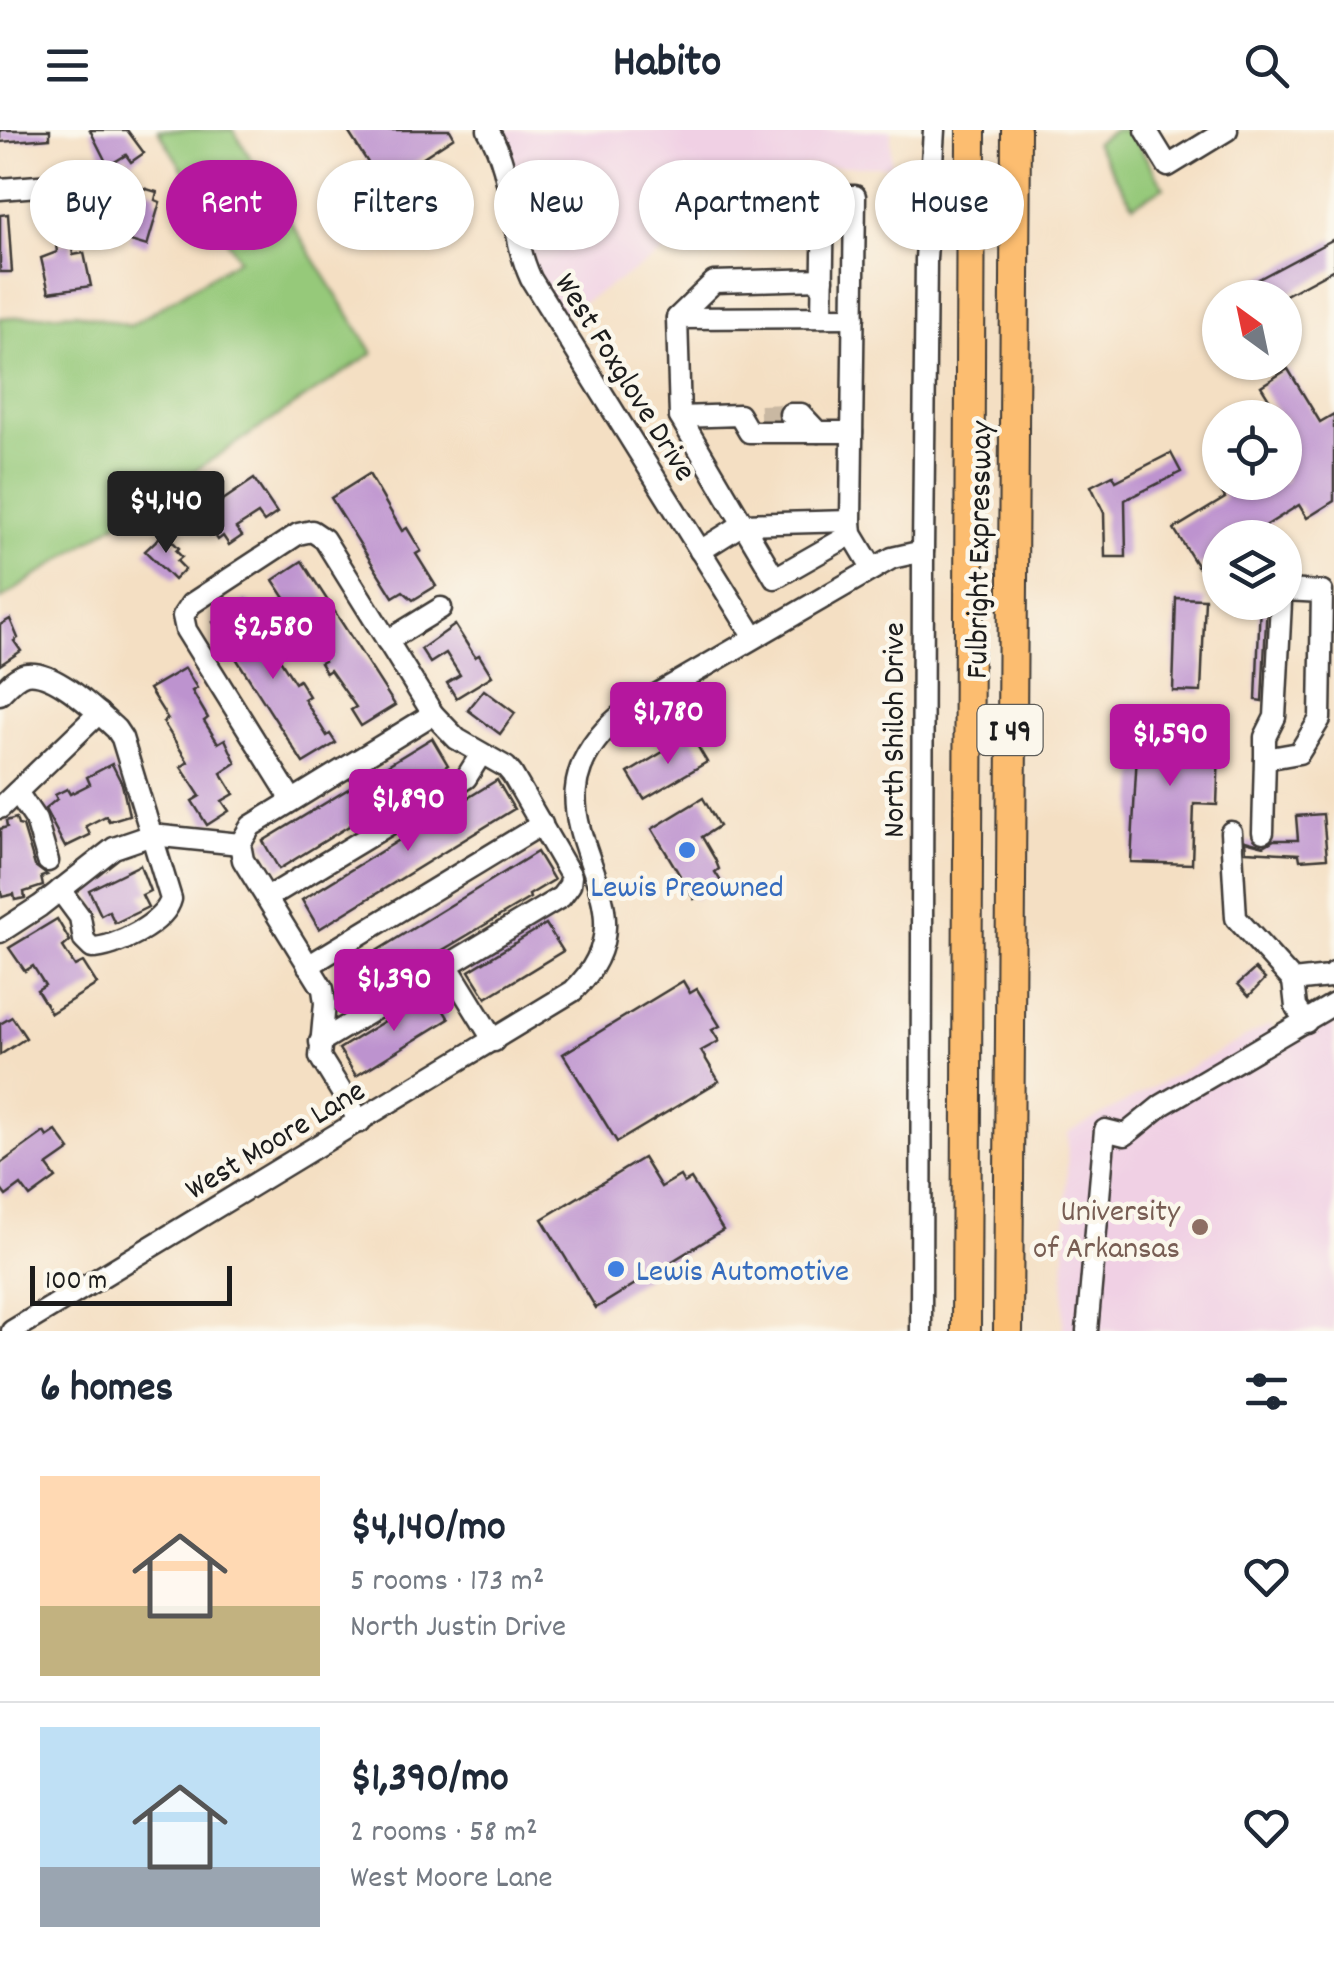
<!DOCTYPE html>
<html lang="en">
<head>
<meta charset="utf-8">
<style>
	body { margin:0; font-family:Dekko,sans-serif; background:#f6f6f7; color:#1f2937; height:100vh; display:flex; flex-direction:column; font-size:38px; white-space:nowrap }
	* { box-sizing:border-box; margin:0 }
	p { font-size:32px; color:#747a83 }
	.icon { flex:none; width:55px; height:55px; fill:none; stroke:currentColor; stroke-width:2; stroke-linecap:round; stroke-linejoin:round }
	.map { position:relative; height:1201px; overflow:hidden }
	.sheet { display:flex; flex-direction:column; background:#fff; flex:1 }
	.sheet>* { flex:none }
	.hud { position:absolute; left:30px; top:30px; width:1275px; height:90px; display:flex; gap:20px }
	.needle { width:65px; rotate:327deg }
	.tools { position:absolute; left:1202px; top:150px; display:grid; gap:20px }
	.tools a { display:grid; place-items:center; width:100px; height:100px; border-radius:50%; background:#fff; box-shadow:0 2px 8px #0004; font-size:50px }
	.scale { position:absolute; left:30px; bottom:25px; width:202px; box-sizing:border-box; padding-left:10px; border:5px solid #1c1c1c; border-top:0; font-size:28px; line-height:35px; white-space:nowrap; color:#1c1c1c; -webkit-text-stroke:8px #fbf7ec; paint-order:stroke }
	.price { position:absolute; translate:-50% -85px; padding:0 22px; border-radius:10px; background:#b5179e; color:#fff; font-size:32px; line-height:65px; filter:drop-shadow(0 2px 5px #0008) }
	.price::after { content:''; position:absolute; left:50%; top:60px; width:30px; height:22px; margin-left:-15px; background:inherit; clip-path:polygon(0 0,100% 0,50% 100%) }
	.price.active { background:#222; color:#fff }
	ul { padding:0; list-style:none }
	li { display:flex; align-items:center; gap:30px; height:250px; padding:0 40px }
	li+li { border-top:2px solid #e0e1e3 }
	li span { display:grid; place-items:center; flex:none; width:280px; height:200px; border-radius:0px; color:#555 }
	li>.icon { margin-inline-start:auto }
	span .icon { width:120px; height:120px; fill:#fffc; stroke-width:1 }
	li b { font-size:42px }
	h2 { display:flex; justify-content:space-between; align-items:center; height:120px; padding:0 40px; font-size:42px }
	.pill { padding:0 35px; border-radius:45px; background:#fff; box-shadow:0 2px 8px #0004; font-size:35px; line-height:90px }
	.pill.active { background:#b5179e; color:#fff }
	header { display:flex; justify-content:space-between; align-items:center; height:130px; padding:0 40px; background:#fff; font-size:45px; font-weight:700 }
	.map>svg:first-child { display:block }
	.built { fill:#f0d0e4 }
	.green { fill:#96c97a; stroke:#59724b; stroke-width:2.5 }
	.building { fill:#bd93cf }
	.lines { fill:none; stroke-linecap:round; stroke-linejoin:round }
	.minor-tunnel { stroke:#c9b8a2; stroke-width:20; stroke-dasharray:20 10; stroke-linecap:butt }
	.minor-casing { stroke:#3c3935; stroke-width:25 }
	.highway-casing { stroke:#3c3935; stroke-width:32 }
	.minor { stroke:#fff; stroke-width:20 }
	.highway { stroke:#fcbd6f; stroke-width:28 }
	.shop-dot { fill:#3f7fe0; stroke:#fbf7ec; stroke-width:4 }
	.education-dot { fill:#8d6e63; stroke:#fbf7ec; stroke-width:4 }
	.labels { text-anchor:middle; stroke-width:9; stroke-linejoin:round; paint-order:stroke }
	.shield { fill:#fbf7ec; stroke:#5f5e5a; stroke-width:2.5 }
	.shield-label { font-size:30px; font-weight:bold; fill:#1c1c1c }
	.street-label { font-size:32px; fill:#1c1c1c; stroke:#fbf7ec }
	.shop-label { font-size:32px; fill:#366cbe; stroke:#fbf7ec }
	.education-label { font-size:32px; fill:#785e54; stroke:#fbf7ec; text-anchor:end }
</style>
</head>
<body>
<header><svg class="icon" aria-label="menu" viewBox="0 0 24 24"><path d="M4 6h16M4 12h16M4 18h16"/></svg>Habito<svg class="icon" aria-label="search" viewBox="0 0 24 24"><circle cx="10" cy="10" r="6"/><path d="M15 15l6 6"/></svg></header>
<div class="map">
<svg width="1334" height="1201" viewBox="0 0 1334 1201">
	<rect width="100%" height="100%" fill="#fbf7ec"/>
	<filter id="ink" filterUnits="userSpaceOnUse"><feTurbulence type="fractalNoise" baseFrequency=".01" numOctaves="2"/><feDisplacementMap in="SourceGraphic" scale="20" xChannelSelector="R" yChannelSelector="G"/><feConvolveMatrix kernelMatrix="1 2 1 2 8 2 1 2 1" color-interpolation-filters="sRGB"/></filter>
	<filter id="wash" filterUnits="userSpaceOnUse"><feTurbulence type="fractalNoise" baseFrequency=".0048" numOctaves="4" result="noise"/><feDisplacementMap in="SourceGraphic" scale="40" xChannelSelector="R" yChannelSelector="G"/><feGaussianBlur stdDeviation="2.25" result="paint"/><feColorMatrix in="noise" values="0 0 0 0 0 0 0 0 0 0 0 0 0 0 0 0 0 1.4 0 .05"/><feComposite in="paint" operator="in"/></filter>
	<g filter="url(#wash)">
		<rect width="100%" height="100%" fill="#f4dfc3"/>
		<!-- built -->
		<g class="built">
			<path d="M488 0H891V36H804L556 189 531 149Z"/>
			<path d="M1334 890V1201H1063L1068 1003 1270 894 1283 920Z"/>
		</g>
		<!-- green -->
		<g class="green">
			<path d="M158 0H233L373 223 0 470V188L76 183 130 196 239 129Z"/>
			<path d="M1115 0H1129L1164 57 1133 75 1095 13Z"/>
		</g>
		<g id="blocks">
			<!-- building -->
			<g class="building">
				<path d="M0 0H50V8L0 12Z"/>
				<path d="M90 0H127L144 23 131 32 126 25 108 36Z"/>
				<path d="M347 0H450L454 7 402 41 408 51 388 64Z"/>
				<path d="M133 55 157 62 155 70 160 72 147 116 130 111 133 101 115 96 124 61 130 63Z"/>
				<path d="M8 84 12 142H0V85Z"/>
				<path d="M1334 109V139L1280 168H1223Z"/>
				<path d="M71 111 73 125 84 123 91 156 49 162 41 128 57 122 56 115Z"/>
				<path d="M1288 239 1320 292 1334 284V371L1307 388 1299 375 1246 408H1220V424L1198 437 1174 399 1225 368 1221 361 1235 352H1285V314L1294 309 1285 295V288H1281L1261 256Z"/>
				<path d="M1171 323 1181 342 1125 370 1126 427H1105L1104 383 1091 356 1113 345 1116 351Z"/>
				<path d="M369 344 402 401 407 398 421 421 416 424 436 456 413 470 403 461 393 467 331 368Z"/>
				<path d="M254 349 277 383 264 392 258 384 236 398 242 406 229 415 223 406 218 410 213 402 210 405 198 387Z"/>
				<path d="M164 403 179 418 176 421 182 427 177 431 185 439 174 450 145 421Z"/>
				<path d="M302 431 395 575 361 596 351 580 356 577 330 540 326 543 320 533 324 531 310 509 305 511 281 471 285 468 273 450Z"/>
				<path d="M1176 468 1205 469 1201 562 1173 561Z"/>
				<path d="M246 470 257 486 252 489 267 511 272 508 278 517 274 520 295 553 299 550 309 566 304 569 315 587 327 606 330 604 336 613 303 633 213 492Z"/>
				<path d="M1260 472H1267L1262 571 1256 570Z"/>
				<path d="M10 489 18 508 14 511 21 521 0 535V495Z"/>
				<path d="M455 495 475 527 479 525 492 546 456 568 447 553 460 545 446 523 430 533 421 519Z"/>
				<path d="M185 538 197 558 192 561 208 588 204 591 218 613 225 609 236 633 221 643 234 664 222 671 229 681 207 695 192 671 200 666 181 637 188 632 163 592 168 589 149 559Z"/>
				<path d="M484 560 515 583 500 604 468 580Z"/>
				<path d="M1139 587 1198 590 1197 618 1219 619 1217 675 1194 674 1192 734 1131 732Z"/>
				<path d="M691 605 707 632 644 669 628 643Z"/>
				<path d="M432 608 448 635 279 739 263 711Z"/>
				<path d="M112 634 122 654 129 685 109 691 106 686 86 696 90 705 65 717 45 679 57 669 55 665 67 659 70 664 90 654 87 647Z"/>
				<path d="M497 650 514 679 319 799 302 770Z"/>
				<path d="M703 668 719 696 702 707 715 729 719 739 715 742 722 753 694 769 652 699Z"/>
				<path d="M1323 684 1327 728 1300 730 1299 724 1246 721 1245 711 1264 716 1274 710H1298L1296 686Z"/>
				<path d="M16 688 18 695 23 696 35 736 47 745 41 747 43 756 24 762 25 768 15 770 14 764 2 767 0 757V699L7 697 6 691Z"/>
				<path d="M537 722 554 750 529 765 530 768 362 868 346 841 352 836Z"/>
				<path d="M140 735 150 761 142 765 148 777 115 793 109 781 101 785 89 760Z"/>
				<path d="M57 789 70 811 63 817 75 836 83 832 97 854 51 883 37 860 45 855 33 836 25 841 9 818Z"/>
				<path d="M546 794 563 821 486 868 469 841Z"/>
				<path d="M1255 839 1265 849 1249 866 1238 854Z"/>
				<path d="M683 851 690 863 697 859 720 896 712 900 719 911 701 921 719 951 617 1012 563 924Z"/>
				<path d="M432 862 449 889 356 946 339 919Z"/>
				<path d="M12 887 26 908 0 925V894Z"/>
				<path d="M56 1001 70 1020 47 1036 56 1048 30 1067 21 1055 6 1066 0 1058V1034L44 1002 47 1007Z"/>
				<path d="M643 1028 661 1057 680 1046 684 1053 691 1049 723 1100 596 1178 542 1089Z"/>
			</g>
		</g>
	</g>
	<g filter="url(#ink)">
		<use href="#blocks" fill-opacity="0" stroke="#3c3935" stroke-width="2.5"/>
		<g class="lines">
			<!-- minor-tunnel -->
			<path class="minor-tunnel" d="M760 285 790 284"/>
			<!-- minor casing -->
			<g class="minor-casing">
				<g id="minor">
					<path d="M488 0C515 45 509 102 531 149L754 507"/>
					<path d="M1146 0 1168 36 1227 0"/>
					<path d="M0 59 51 55"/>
					<path d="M822 186 824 66H855L851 391 852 404 873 439"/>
					<path d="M677 188 714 152 823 149"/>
					<path d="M790 284H801L818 302"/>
					<path d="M680 287 739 285 749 302H852"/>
					<path d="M851 391 743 394 680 287 677 188 854 187"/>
					<path d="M700 421 743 394 775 448 852 404"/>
					<path d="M387 511 441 478"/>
					<path d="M0 564C7 557 16 546 26 544 54 539 96 581 116 599L122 608 171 769C165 793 115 818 92 818L84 810 80 787 60 760"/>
					<path d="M1265 629V607L1275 587 1281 472"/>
					<path d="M17 662 36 690 48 731"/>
					<path d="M292 670 186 500 183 486 191 474 298 404 312 401 324 409 433 584 457 609 506 637 512 644 571 746 570 755 561 767 320 912"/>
					<path d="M0 678 99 583"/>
					<path d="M1231 702 1236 788 1293 851 1296 877 1306 892"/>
					<path d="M1263 702 1265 629 1299 623 1320 589 1322 462 1285 460"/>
					<path d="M267 768 466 648 481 624"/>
					<path d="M0 802 40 776 114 718 152 705 240 714"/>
					<path d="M447 835 494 911"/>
					<path d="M308 836 542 694"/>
					<path d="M1293 851 1329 847 1334 843"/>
					<path d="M360 992 320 927 325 873 323 859 243 730 240 714 251 696 433 584"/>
					<path d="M12 1201 573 861C672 766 499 688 621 585L892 428 923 421"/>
					<path d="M921 1201 923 421 926 129 934 0"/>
					<path d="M1087 1201 1105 1000 1125 1005 1162 975 1334 874"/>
				</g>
			</g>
			<!-- highway casing -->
			<g class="highway-casing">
				<g id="highway">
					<path d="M966 1201 971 0"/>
					<path d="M1008 1201 1016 0"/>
				</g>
			</g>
			<!-- minor -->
			<use href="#minor" class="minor"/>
			<!-- highway -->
			<use href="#highway" class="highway"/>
		</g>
	</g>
	<!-- markers -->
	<g class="shop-dot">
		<circle cx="687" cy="720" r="10"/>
		<circle cx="616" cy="1139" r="10"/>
	</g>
	<circle class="education-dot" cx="1200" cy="1097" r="10"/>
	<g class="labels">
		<!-- shield labels -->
		<rect class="shield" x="977.5" y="575" width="65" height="50" rx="8"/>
		<g class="shield-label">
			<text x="1010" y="610">I 49</text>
		</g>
		<!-- street labels -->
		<g class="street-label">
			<text transform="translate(627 246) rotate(58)" y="11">West Foxglove Drive</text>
			<text transform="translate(977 420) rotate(-89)" y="11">Fulbright Expressway</text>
			<text transform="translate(892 600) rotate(-90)" y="11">North Shiloh Drive</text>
			<text transform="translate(274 1008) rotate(-31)" y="11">West Moore Lane</text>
		</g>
		<!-- shop labels -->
		<g class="shop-label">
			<text x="687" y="766">Lewis Preowned</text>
			<text x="636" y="1150" text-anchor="start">Lewis Automotive</text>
		</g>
		<!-- education labels -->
		<g class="education-label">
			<text x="1180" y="1090">University<tspan x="1180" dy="37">of Arkansas</tspan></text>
		</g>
	</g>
</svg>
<div class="tools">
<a><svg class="needle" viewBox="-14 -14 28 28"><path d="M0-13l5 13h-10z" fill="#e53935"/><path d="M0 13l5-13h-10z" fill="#747a83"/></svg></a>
<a><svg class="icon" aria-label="locate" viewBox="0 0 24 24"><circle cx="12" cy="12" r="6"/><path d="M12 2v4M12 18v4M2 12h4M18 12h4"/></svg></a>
<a><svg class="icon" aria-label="layers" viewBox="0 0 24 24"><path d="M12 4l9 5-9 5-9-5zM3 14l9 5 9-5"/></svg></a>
</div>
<div class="scale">100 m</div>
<b class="price active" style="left:166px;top:426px">$4,140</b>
<b class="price" style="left:273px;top:552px">$2,580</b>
<b class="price" style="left:668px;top:637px">$1,780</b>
<b class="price" style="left:1170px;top:659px">$1,590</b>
<b class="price" style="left:408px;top:724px">$1,890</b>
<b class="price" style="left:394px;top:904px">$1,390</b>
<div class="hud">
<a class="pill">Buy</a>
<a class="pill active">Rent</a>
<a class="pill">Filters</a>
<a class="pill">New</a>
<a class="pill">Apartment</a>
<a class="pill">House</a>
</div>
</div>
<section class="sheet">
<h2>6 homes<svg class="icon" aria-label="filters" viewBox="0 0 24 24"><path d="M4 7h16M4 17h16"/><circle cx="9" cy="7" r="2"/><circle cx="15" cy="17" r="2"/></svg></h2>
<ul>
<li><span style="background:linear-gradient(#ffd9b3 65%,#c2b280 0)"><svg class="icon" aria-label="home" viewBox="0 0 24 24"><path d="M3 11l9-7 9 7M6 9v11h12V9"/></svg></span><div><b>$4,140/mo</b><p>5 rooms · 173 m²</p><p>North Justin Drive</p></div><svg class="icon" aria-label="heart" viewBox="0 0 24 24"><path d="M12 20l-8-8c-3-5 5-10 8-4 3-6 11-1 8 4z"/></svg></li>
<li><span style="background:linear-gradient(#bfe0f5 70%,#9aa5b1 0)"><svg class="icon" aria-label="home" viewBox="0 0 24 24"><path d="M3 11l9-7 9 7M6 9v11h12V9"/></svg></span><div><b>$1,390/mo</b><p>2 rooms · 58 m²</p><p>West Moore Lane</p></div><svg class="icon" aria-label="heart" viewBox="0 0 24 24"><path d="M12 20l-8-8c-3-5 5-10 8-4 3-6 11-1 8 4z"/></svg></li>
</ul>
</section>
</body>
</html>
